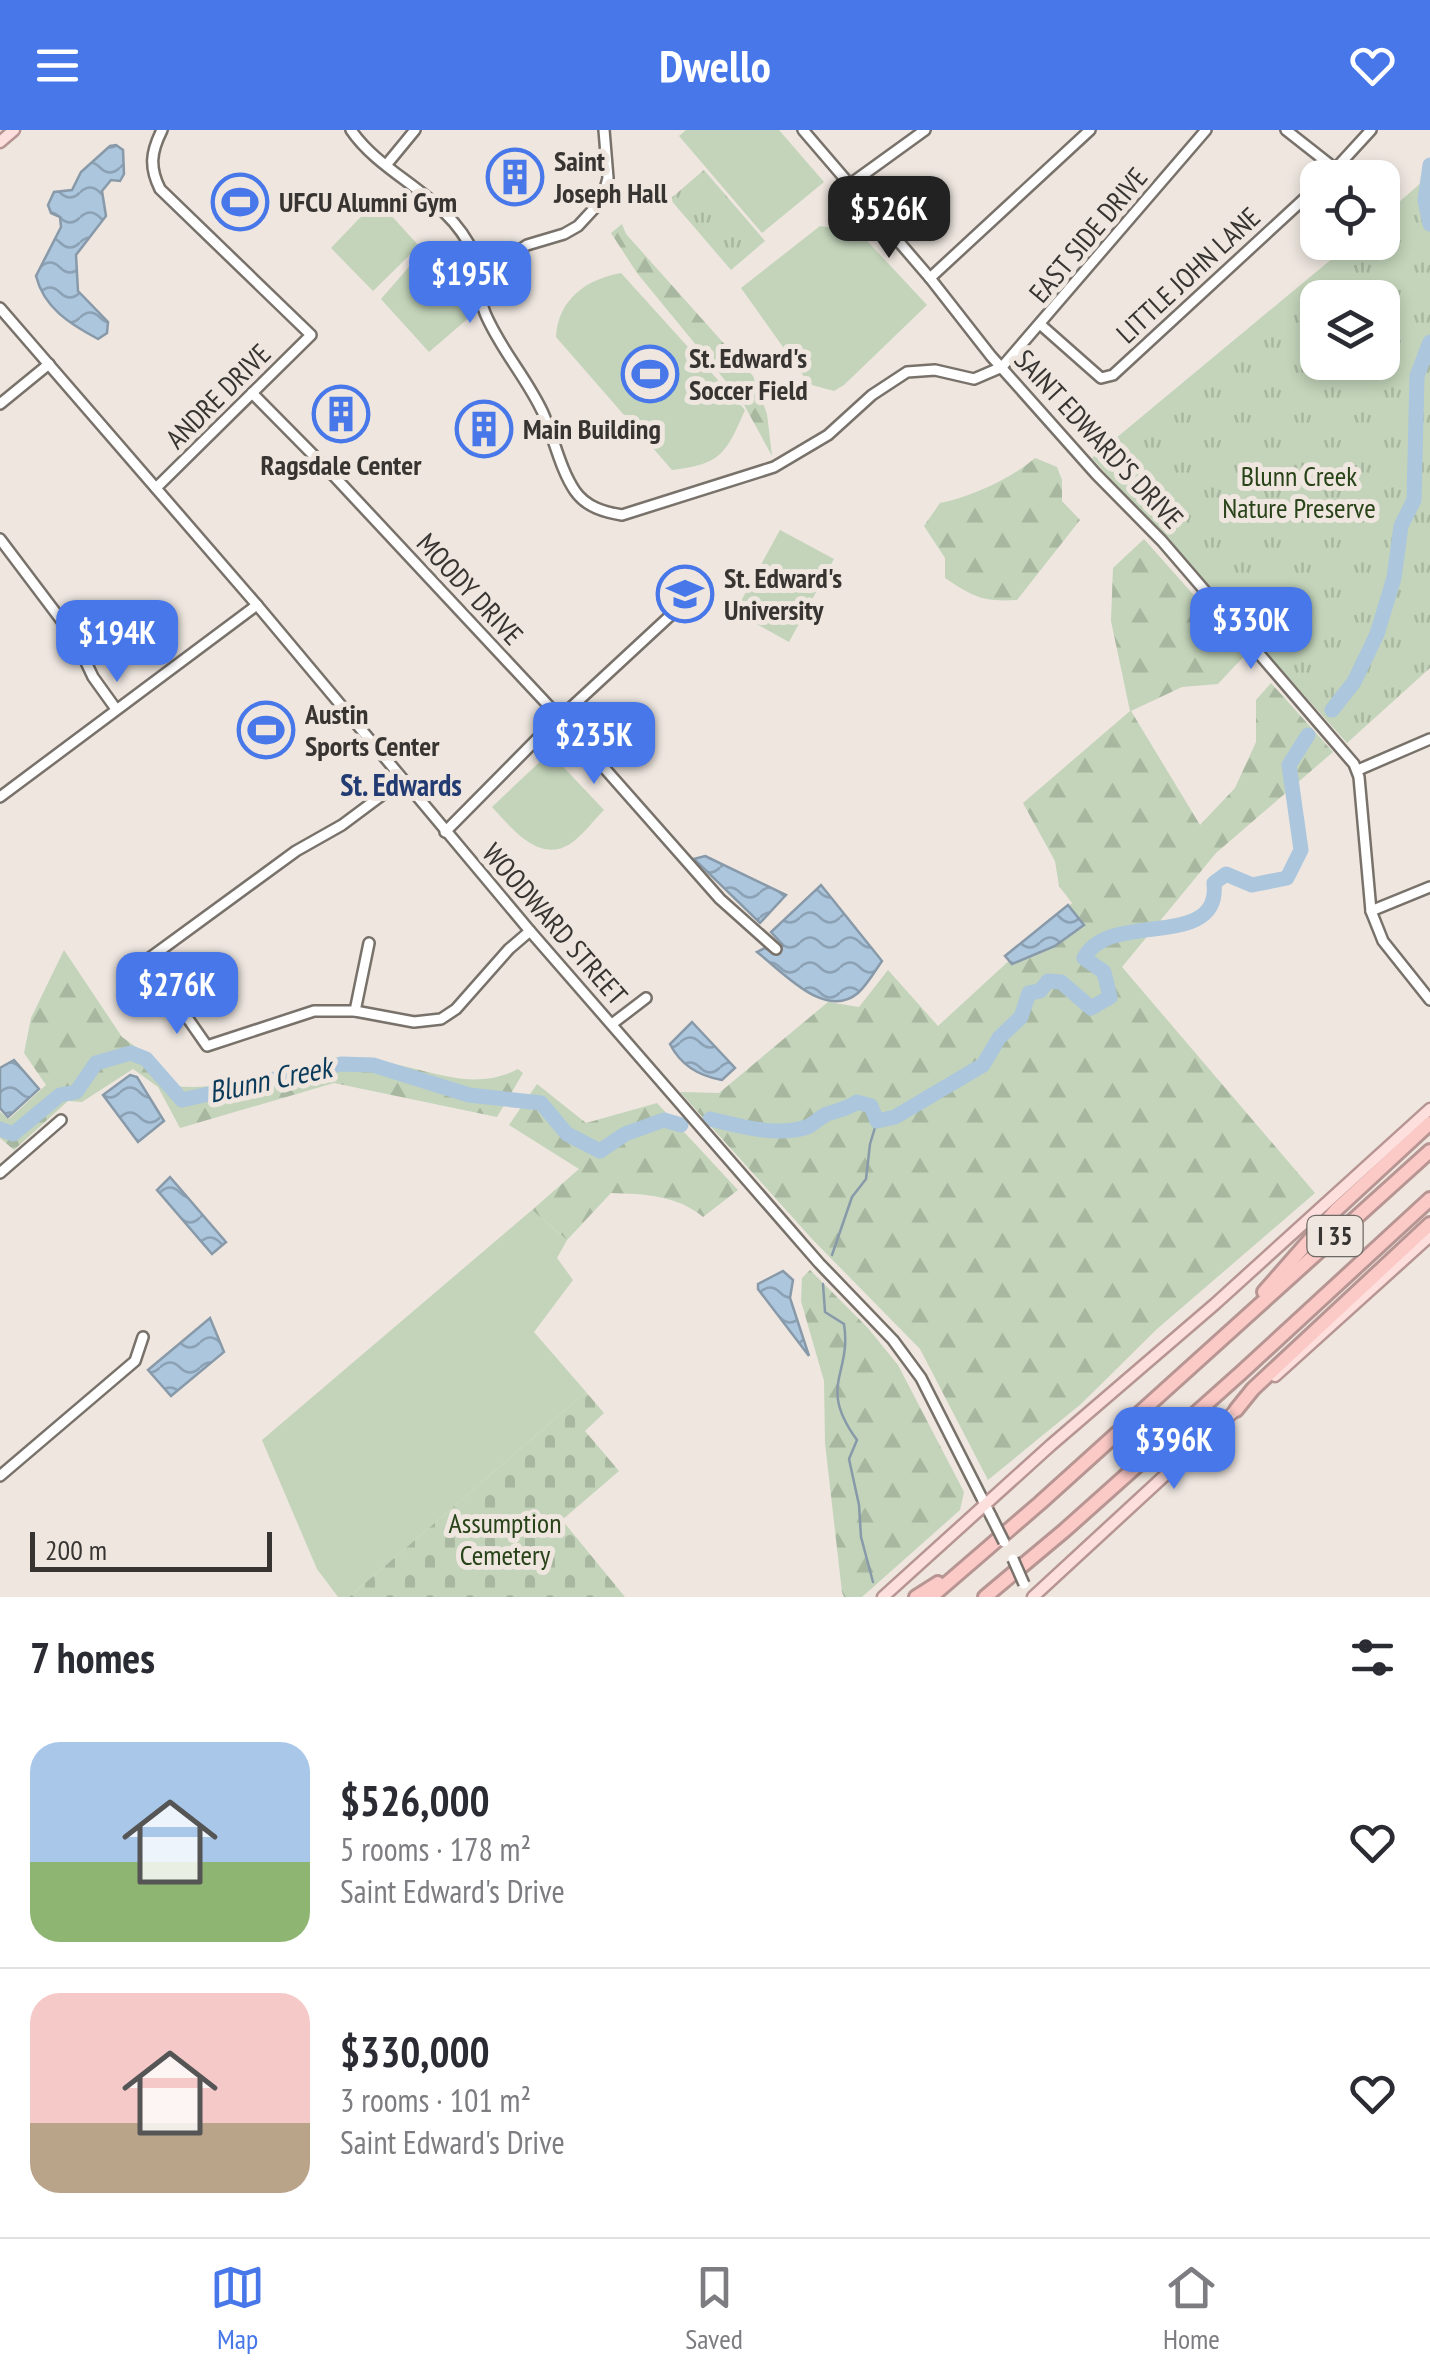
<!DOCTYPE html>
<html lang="en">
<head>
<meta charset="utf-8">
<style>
	body { margin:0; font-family:"PT Sans Narrow",sans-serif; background:#f2f2f3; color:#2b2b33; height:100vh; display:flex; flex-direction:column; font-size:38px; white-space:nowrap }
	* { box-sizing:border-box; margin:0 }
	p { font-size:32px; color:#7c7c81 }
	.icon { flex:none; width:55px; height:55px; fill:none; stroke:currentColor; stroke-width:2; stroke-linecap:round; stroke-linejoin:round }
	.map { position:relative; height:1467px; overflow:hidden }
	.panel { display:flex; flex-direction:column; background:#fff; flex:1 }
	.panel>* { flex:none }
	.controls { position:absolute; left:1300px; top:30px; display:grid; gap:20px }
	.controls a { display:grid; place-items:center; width:100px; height:100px; border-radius:20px; background:#fff; box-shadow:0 5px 15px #0003; font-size:50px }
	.scale { position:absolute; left:30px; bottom:25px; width:242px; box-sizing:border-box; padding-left:10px; border:5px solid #373431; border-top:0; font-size:28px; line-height:35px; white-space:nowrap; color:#373431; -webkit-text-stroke:8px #eee6df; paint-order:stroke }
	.price { position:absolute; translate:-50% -85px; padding:0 22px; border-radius:20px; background:#4777e9; color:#fff; font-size:32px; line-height:65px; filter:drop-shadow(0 2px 5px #0008) }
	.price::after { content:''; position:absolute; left:50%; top:60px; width:30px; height:22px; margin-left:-15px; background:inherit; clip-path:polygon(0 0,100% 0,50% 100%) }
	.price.current { background:#222; color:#fff }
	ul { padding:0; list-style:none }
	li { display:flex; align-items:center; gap:30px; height:250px; padding:0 30px }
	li+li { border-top:2px solid #e1e1e2 }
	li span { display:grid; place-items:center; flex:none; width:280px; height:200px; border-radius:30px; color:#555 }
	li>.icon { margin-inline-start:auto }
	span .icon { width:120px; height:120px; fill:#fffc; stroke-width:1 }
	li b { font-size:42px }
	h2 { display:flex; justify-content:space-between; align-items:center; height:120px; padding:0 30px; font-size:42px }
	header { display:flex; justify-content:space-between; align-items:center; height:130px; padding:0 30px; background:#4777e9; color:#fff; font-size:45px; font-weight:700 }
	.menu { display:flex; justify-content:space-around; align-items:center; height:140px; border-top:2px solid #e1e1e2; background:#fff; font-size:28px; color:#7c7c81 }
	.menu a { display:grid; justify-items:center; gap:5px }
	.menu .current { color:#4777e9 }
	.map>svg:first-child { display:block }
	.grass { fill:#c3d4ba }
	.forest { fill:url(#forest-firs) }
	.cemetery { fill:url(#cemetery-stones) }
	.park { fill:url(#park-tufts); fill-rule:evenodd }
	.water { fill:url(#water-waves); stroke:#889aa9; stroke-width:2.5 }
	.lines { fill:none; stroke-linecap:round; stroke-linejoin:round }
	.stream { stroke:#889aa9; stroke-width:2.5 }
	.river { stroke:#abc6dd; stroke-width:15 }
	.minor-casing { stroke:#78726b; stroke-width:14 }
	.major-casing { stroke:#b69592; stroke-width:15 }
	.highway-casing { stroke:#b69592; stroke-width:18 }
	.minor { stroke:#fff; stroke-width:9 }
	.major { stroke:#fddfdd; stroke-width:10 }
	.highway { stroke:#fbc9c6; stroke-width:12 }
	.minor-bridge-casing { stroke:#78726b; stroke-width:14; stroke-linecap:butt }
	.minor-bridge { stroke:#fff; stroke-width:9 }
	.labels { text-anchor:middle; stroke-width:10; stroke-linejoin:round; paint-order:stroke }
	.shield { fill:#eee6df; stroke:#6e6965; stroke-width:2.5 }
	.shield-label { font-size:25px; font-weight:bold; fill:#373431 }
	.poi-label { font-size:28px; font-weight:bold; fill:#373431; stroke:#eee6df; text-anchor:start }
	.street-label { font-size:28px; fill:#373431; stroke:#eee6df }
	.park-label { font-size:28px; fill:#294319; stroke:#eee6df }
	.neighbourhood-label { font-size:30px; font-weight:bold; fill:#233b73; stroke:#eee6df }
	.water-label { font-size:30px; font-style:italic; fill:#0c3a5a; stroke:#eee6df }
</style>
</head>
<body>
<header><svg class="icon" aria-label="menu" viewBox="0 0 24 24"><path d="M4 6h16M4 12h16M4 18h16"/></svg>Dwello<svg class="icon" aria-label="heart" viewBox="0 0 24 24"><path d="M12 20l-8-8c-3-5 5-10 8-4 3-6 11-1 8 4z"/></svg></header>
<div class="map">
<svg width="1430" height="1467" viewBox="0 0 1430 1467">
	<defs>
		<pattern id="forest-firs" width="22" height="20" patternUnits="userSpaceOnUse" patternTransform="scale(2.5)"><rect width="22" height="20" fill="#c3d4ba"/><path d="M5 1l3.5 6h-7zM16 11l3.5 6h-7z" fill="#a8b7a0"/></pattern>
		<pattern id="cemetery-stones" width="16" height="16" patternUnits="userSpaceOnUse" patternTransform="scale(2.5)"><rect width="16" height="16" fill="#c3d4ba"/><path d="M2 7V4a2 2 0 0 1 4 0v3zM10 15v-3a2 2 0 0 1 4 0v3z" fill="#a8b7a0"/></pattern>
		<pattern id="park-tufts" width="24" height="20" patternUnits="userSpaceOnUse" patternTransform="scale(2.5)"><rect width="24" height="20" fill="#c3d4ba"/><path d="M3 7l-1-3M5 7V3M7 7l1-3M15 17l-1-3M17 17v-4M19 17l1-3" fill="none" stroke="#a8b7a0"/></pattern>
		<pattern id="water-waves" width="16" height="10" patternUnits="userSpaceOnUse" patternTransform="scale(2.5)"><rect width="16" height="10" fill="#abc6dd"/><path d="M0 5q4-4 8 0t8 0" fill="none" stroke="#8ca2b4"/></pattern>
	</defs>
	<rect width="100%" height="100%" fill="#eee6df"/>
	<!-- grass -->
	<g class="grass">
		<path d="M686 0H779L824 52 762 103 679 6Z"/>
		<path d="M377 70 419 116 373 161 331 118Z"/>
		<path d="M820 96 858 101 927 175 844 255 834 261 812 255 805 248 741 158Z"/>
		<path d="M460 113 470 139 472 185 429 222 381 169 415 130 433 144 455 123Z"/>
		<path d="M621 143 745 280C726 323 722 334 672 340L556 207C558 169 587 149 621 143Z"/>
		<path d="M780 400 834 429 789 512 735 482Z"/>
		<path d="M547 625H552L604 680C593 691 582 706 570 714 538 734 511 697 492 677Z"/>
		<path d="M532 1080 567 1110 557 1128 573 1150 534 1202 586 1262 349 1467H338L317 1439 262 1310Z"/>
	</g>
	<!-- forest -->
	<g class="forest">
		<path d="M622 94 626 104 753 246 767 284 772 326 742 271 637 143 611 103Z"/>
		<path d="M1035 328 1057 337 1062 350V371L1080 390 1017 470C982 472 974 467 945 448V428L924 396 940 373C970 367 1011 349 1035 328Z"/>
		<path d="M1144 409 1246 524 1218 554 1182 557 1131 581 1200 695 1235 658 1256 612V570L1271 553 1333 622 1216 723 1122 837 1315 1063 1157 1199 1081 1274 988 1350 920 1219 813 1110 680 962 719 963 828 872 859 877 888 840 938 896 1072 773 1059 756 1055 731 1023 673 1130 581 1111 491 1113 438Z"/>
		<path d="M64 820 122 907 151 928 174 956C239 963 300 930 366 931 420 932 466 966 518 939L523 943 497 987 334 953 180 998 158 957 133 939 82 972 68 971 14 1020 0 1008V982L9 989 46 955 24 923 31 888Z"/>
		<path d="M537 954 586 993 657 973 738 1060 703 1087C677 1065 644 1064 611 1063L567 1110 532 1080 579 1039 509 995Z"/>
		<path d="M810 1140 867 1197 898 1235 964 1362 960 1380 862 1467H844L842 1462 825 1313 824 1251 801 1171 802 1148Z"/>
	</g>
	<!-- cemetery -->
	<path class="cemetery" d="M586 1262 604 1283 585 1301 619 1341 562 1390 625 1467H349Z"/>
	<!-- park -->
	<g class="park">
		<path d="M704 40 765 111 731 140 670 69Z"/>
		<path d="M1430 45V538L1347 613 1092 328 1351 113 1382 112 1383 86ZM1318 168H1382V232H1318Z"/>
	</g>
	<!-- water -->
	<g class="water">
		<path d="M116 15 123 20 124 44 120 51 111 50 102 61 106 86 76 125 78 161 108 192 107 203 98 209C70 194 44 178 36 146L61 97 60 87 51 83 48 75 54 62 72 60 81 42 110 16Z"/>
		<path d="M705 726 786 765 760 793 694 729Z"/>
		<path d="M821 755 882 831C875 841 867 855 858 863 825 891 782 841 757 822L765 818 777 823 783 815 771 802Z"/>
		<path d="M1068 775 1084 795 1055 816 1012 834 1005 826Z"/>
		<path d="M692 892 735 938 722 950C699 946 681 936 670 914Z"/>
		<path d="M14 930 39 959 8 987 0 978V938Z"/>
		<path d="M130 945 137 947 164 991 138 1012 103 965Z"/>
		<path d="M170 1047 226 1112 212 1124 157 1060Z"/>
		<path d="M783 1141 793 1150 790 1168 809 1226 758 1159V1154Z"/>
		<path d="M210 1188 224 1222 171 1266 148 1240Z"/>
	</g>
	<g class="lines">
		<!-- stream -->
		<g class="stream">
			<path d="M832 1125 852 1067 866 1049 870 1014 877 991"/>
			<path d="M823 1154 825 1182 844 1194C852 1245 817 1255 857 1310L849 1329 859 1375 861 1407 873 1452"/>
		</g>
		<!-- river -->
		<g class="river">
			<path d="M1430 35 1425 70 1430 94"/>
			<path d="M1332 580 1354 552 1377 504 1394 448 1401 396 1414 370 1417 246 1430 212"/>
			<path d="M710 989C740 996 776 1007 807 997 814 994 820 987 827 984 839 980 847 979 857 972L871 976 877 991 895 987 983 935 999 908 1021 887 1029 863 1040 861 1048 851 1061 852 1091 878 1110 867 1104 842 1084 828C1109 779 1221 822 1214 753L1226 744 1252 755 1287 748 1301 720 1289 635 1308 605"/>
			<path d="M0 999 13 1004 60 965 76 962 96 933 131 923 146 929 182 970 341 934 373 935 469 965 541 973 567 1004 600 1021 625 1004 664 990 681 995"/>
		</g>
		<!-- minor casing -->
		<g class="minor-casing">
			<g id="minor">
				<path d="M351 0C383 47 448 65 474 124 482 143 477 164 485 183 500 219 527 248 543 283 554 308 560 339 575 361 586 377 604 382 622 385L774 337 828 305 872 265 907 242 935 240 974 249 1002 237 1206 0"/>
				<path d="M803 0 930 148 991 226 1096 344 1162 411 1354 634 1359 647 1371 781 1383 811 1430 870"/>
				<path d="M1286 0 1347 48"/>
				<path d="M387 34 415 0"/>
				<path d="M1327 48 1371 0"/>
				<path d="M849 55 925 0"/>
				<path d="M481 146 527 115 564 104 578 96 602 70 608 48 604 0"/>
				<path d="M930 148 1090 0"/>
				<path d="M0 178 257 475 530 801 819 1133 893 1210 921 1248 991 1386"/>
				<path d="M1041 195 1101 248 1113 245 1318 56"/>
				<path d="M252 263 334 346 561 589 720 769 776 819"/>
				<path d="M0 274 49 234"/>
				<path d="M156 358 311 205 160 59C149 37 151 22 162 0"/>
				<path d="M0 409 74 507 93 547 116 579"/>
				<path d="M1358 640 1430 609"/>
				<path d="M401 651 342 695 296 721 147 830 207 916 314 881H355L414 892 441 889 456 879 509 819 530 801"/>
				<path d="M0 667 257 475"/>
				<path d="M445 702 537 609 672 484"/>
				<path d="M1371 781 1430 757"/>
				<path d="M355 881 369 813"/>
				<path d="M612 894 646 868"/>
				<path d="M0 1043 61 990"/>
				<path d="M0 1346 135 1231 143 1207"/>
			</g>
		</g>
		<!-- major casing -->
		<g class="major-casing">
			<g id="major">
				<path d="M0 12 14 0"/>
				<path d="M1275 1246 1430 1106"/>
				<path d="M883 1467 1051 1315 1215 1174 1430 979"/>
				<path d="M1033 1467 1239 1277"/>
			</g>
		</g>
		<!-- highway casing -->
		<g class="highway-casing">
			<g id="highway">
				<path d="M1264 1162 1336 1080 1430 993"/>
				<path d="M1236 1280 1253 1259 1430 1094"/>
				<path d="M916 1467 938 1453"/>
				<path d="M931 1467 1040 1373 1430 1021"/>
				<path d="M985 1467 1065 1400 1242 1242 1430 1069"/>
			</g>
		</g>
		<!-- minor -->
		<use href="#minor" class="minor"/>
		<!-- major -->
		<use href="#major" class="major"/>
		<!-- highway -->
		<use href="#highway" class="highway"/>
		<!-- minor-bridge casing -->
		<g class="minor-bridge-casing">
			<g id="minor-bridge">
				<path d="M991 1386 1004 1412"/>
				<path d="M1013 1429 1024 1454"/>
			</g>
		</g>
		<!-- minor-bridge -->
		<use href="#minor-bridge" class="minor-bridge"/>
	</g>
	<!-- icons -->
	<defs>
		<g id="building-ring" transform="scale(2.875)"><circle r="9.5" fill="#eee6df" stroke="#4777e9" stroke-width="1.5"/><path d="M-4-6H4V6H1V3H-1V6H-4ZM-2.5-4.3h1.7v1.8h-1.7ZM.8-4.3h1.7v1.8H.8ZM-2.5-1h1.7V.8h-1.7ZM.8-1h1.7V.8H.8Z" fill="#4777e9"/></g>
		<g id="stadium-ring" transform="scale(2.875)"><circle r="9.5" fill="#eee6df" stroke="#4777e9" stroke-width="1.5"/><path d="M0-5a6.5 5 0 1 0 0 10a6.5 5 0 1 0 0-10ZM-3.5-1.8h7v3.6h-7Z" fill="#4777e9"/></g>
		<g id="university-ring" transform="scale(2.875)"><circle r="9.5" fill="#eee6df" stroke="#4777e9" stroke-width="1.5"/><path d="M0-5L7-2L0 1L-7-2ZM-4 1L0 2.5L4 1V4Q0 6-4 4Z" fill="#4777e9"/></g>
	</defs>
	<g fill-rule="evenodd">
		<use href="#building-ring" x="515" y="47"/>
		<use href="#stadium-ring" x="240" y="72"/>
		<use href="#stadium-ring" x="650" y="244"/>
		<use href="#building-ring" x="341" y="284"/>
		<use href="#building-ring" x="484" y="299"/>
		<use href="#university-ring" x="685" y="464"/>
		<use href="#stadium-ring" x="266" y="600"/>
	</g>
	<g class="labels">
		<!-- shield labels -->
		<rect class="shield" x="1307.5" y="1086" width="55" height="40" rx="8"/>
		<g class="shield-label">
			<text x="1335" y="1115">I 35</text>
		</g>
		<!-- poi labels -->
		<g class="poi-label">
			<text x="554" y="41">Saint<tspan x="554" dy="32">Joseph Hall</tspan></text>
			<text x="279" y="82">UFCU Alumni Gym</text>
			<text x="689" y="238">St. Edward's<tspan x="689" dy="32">Soccer Field</tspan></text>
			<text x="523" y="309">Main Building</text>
			<text x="341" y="345" text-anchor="middle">Ragsdale Center</text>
			<text x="724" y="458">St. Edward's<tspan x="724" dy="32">University</tspan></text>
			<text x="305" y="594">Austin<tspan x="305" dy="32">Sports Center</tspan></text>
		</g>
		<!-- street labels -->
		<g class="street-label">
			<text transform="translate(1088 105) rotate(-50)" y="10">EAST SIDE DRIVE</text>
			<text transform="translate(1188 145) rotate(-43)" y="10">LITTLE JOHN LANE</text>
			<text transform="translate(218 266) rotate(-45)" y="10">ANDRE DRIVE</text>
			<text transform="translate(1099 309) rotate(47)" y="10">SAINT EDWARD'S DRIVE</text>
			<text transform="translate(470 459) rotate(47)" y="10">MOODY DRIVE</text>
			<text transform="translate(555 794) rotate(49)" y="10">WOODWARD STREET</text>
		</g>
		<!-- park labels -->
		<g class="park-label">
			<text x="1299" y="356">Blunn Creek<tspan x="1299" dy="32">Nature Preserve</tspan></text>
			<text x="505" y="1403">Assumption<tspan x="505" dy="32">Cemetery</tspan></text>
		</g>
		<!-- neighbourhood labels -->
		<g class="neighbourhood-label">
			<text x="401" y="666">St. Edwards</text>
		</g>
		<!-- water labels -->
		<g class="water-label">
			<text transform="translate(270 950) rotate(-12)" y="10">Blunn Creek</text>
		</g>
	</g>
</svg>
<div class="controls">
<a><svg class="icon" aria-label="locate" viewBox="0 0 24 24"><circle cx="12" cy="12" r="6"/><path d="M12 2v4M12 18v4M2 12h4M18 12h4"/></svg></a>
<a><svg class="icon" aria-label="layers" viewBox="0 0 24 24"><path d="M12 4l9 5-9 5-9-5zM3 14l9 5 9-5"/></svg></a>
</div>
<div class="scale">200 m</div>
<b class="price current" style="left:889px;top:131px">$526K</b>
<b class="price" style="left:470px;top:196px">$195K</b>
<b class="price" style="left:1251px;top:542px">$330K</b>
<b class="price" style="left:117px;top:555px">$194K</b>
<b class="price" style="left:594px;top:657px">$235K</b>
<b class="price" style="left:177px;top:907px">$276K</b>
<b class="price" style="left:1174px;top:1362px">$396K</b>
</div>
<section class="panel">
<h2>7 homes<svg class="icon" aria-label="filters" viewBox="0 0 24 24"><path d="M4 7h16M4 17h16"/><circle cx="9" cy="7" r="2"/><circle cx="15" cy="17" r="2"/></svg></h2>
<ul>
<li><span style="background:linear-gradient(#a9c7e8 60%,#8fb573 0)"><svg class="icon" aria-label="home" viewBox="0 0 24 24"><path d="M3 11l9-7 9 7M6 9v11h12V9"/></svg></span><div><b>$526,000</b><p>5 rooms · 178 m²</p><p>Saint Edward's Drive</p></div><svg class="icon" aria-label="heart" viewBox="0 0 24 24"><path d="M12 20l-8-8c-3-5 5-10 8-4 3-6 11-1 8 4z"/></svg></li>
<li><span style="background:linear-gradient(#f6c9c9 65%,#b9a48a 0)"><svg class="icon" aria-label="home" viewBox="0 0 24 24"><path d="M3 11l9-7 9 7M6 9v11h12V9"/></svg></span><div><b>$330,000</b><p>3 rooms · 101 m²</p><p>Saint Edward's Drive</p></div><svg class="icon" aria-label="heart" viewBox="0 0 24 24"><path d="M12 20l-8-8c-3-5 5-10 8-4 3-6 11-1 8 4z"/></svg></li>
</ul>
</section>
<nav class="menu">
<a class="current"><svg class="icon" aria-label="map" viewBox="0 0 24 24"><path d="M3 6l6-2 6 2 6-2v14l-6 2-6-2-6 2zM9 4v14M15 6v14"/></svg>Map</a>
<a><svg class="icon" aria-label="saved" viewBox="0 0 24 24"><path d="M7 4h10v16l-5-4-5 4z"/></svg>Saved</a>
<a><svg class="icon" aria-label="home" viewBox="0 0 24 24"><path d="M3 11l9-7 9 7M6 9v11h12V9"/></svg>Home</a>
</nav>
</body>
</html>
